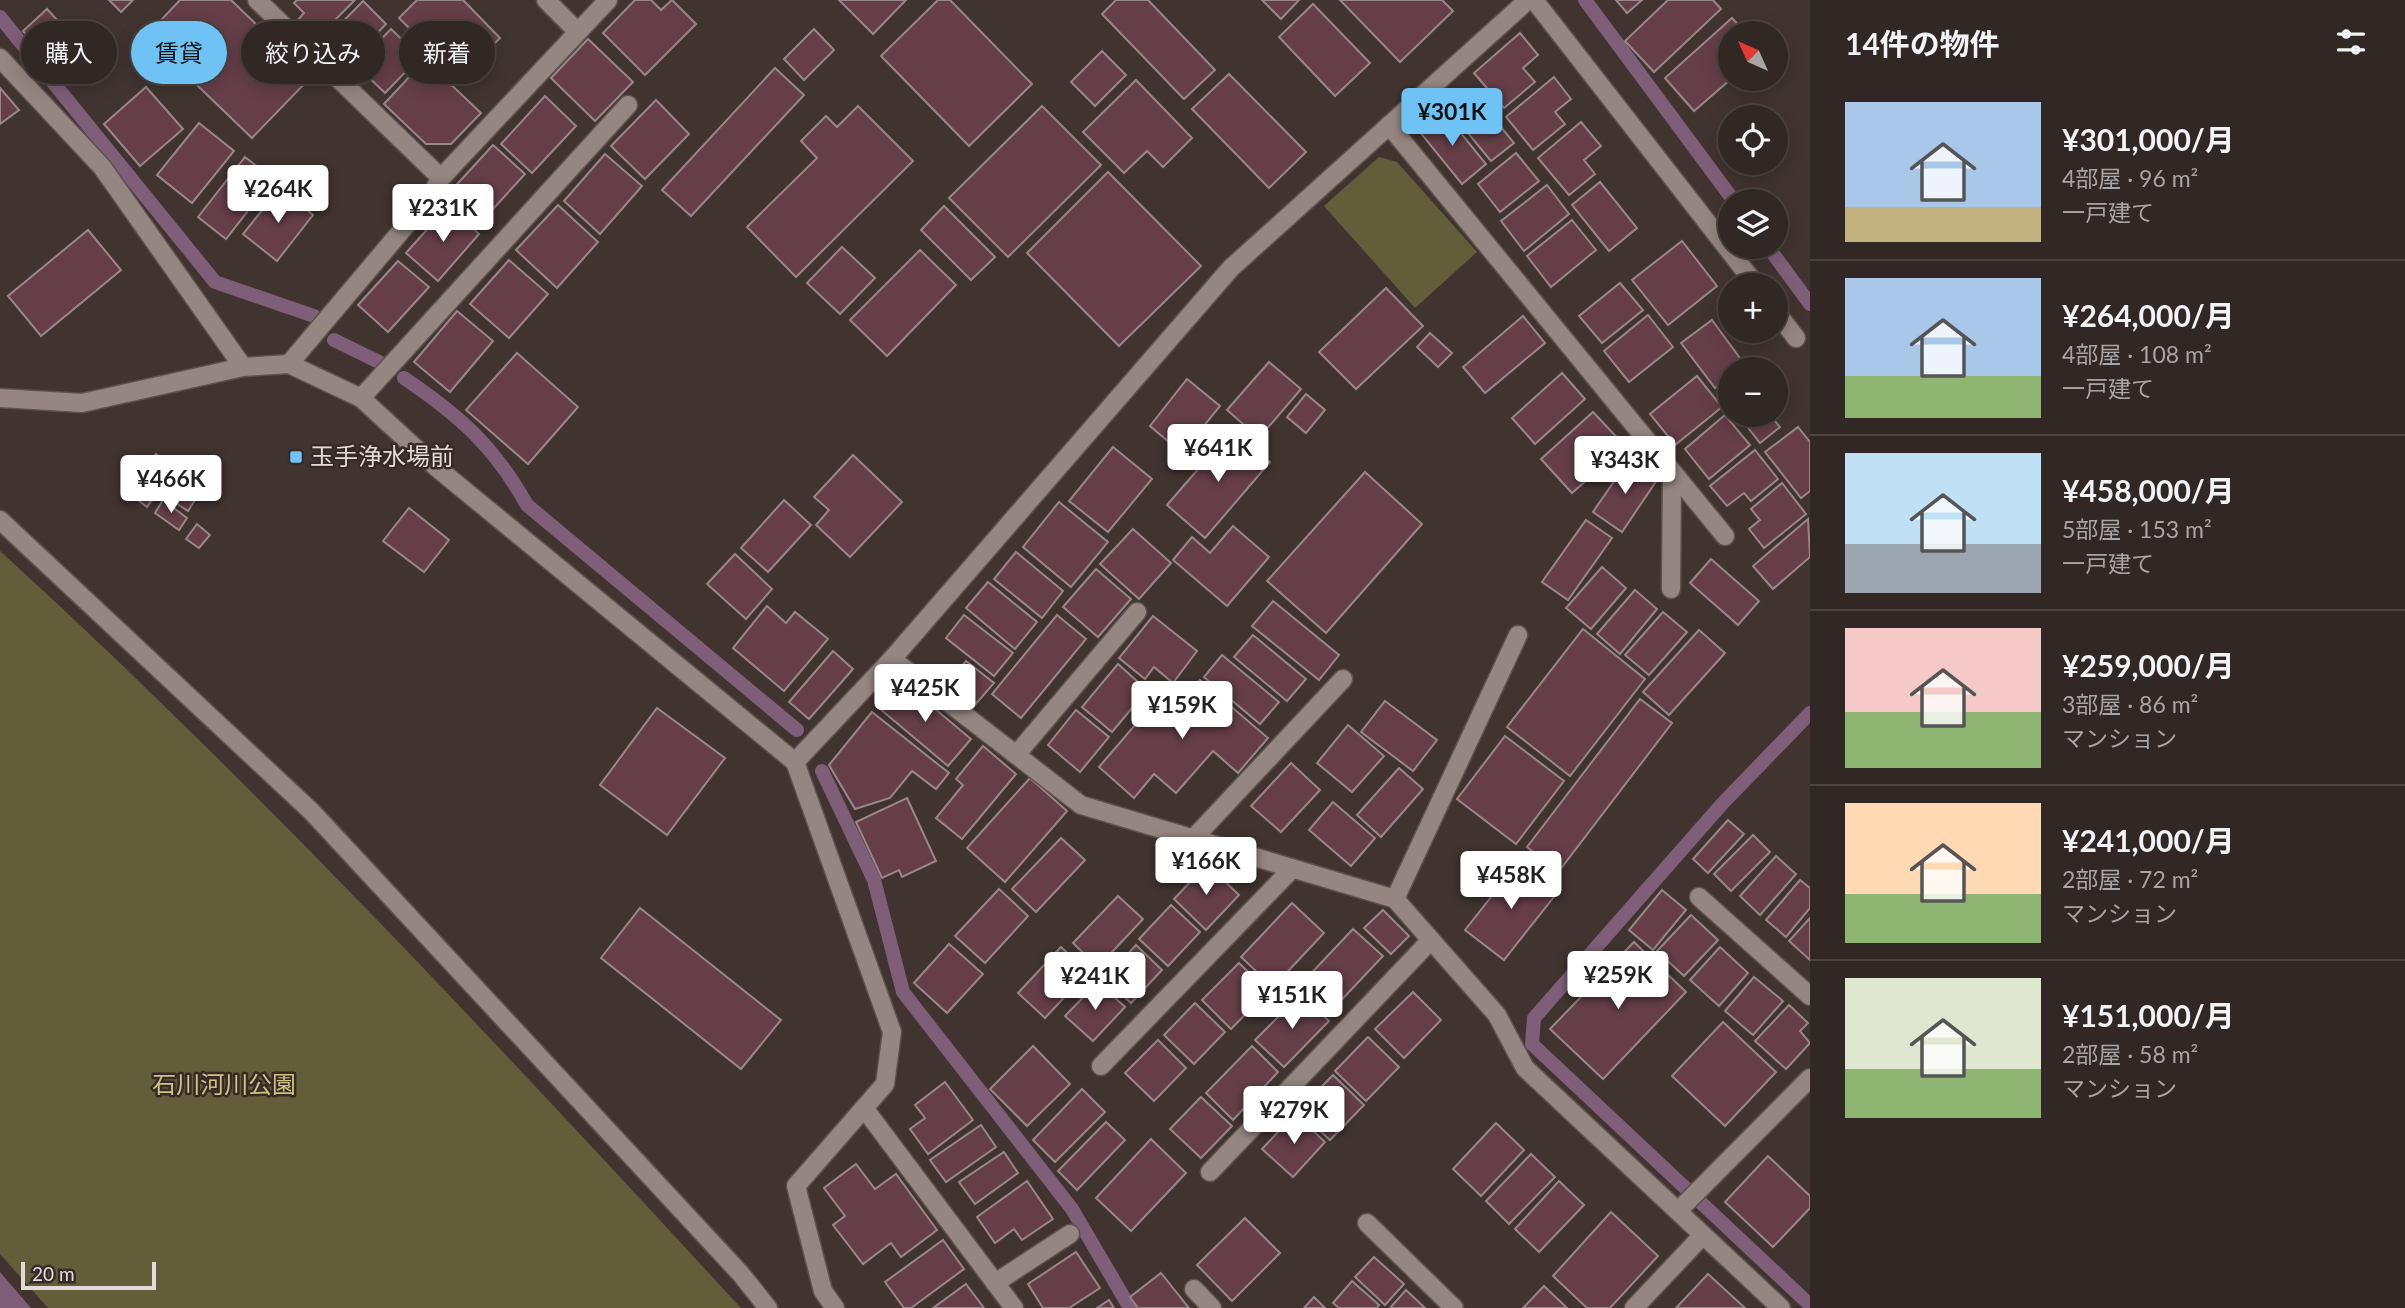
<!DOCTYPE html>
<html lang="ja">
<head>
<meta charset="utf-8">
<style>
	body { margin:0; font-family:Lato,"Noto Sans JP",sans-serif; background:#3d3331; color:#f1f3f6; height:100vh; display:flex; flex-direction:column; font-size:26px; white-space:nowrap }
	* { box-sizing:border-box; margin:0 }
	p { font-size:23px; color:#a8a5a6 }
	.icon { flex:none; width:38px; height:38px; fill:none; stroke:currentColor; stroke-width:2; stroke-linecap:round; stroke-linejoin:round }
	.map { position:relative; flex:1; overflow:hidden }
	.drawer { display:flex; flex-direction:column; background:#312724; width:595px }
	.drawer>* { flex:none }
	.guide { position:absolute; left:21px; top:21px; width:665px; height:63px; display:flex; gap:14px }
	.needle { width:46px; rotate:315deg }
	.controls { position:absolute; left:1718px; top:21px; display:grid; gap:14px }
	.controls a { display:grid; place-items:center; width:70px; height:70px; border-radius:50%; background:#312724; box-shadow:0 4px 18px #0003,0 0 0 2px #4c4441; font-size:35px }
	.scale { position:absolute; left:21px; bottom:18px; width:135px; box-sizing:border-box; padding-left:7px; border:4px solid #e4dbd8; border-top:0; font-size:19px; line-height:24px; white-space:nowrap; color:#e4dbd8; -webkit-text-stroke:5px #372a26; paint-order:stroke }
	.price { position:absolute; translate:-50% -60px; padding:0 16px; border-radius:7px; background:#fff; color:#222; font-size:23px; line-height:46px; filter:drop-shadow(0 2px 4px #0008) }
	.price::after { content:''; position:absolute; left:50%; top:42px; width:21px; height:16px; margin-left:-10px; background:inherit; clip-path:polygon(0 0,100% 0,50% 100%) }
	.price.active { background:#6fc2f4; color:#111 }
	ul { padding:0; list-style:none }
	li { display:flex; align-items:center; gap:21px; height:175px; padding:0 35px }
	li+li { border-top:2px solid #4c4441 }
	li span { display:grid; place-items:center; flex:none; width:196px; height:140px; border-radius:0px; color:#555 }
	li>.icon { margin-inline-start:auto }
	span .icon { width:84px; height:84px; fill:#fffc; stroke-width:1 }
	li b { font-size:30px }
	h2 { display:flex; justify-content:space-between; align-items:center; height:84px; padding:0 35px; font-size:30px }
	.tag { padding:0 24px; border-radius:32px; background:#312724; box-shadow:0 4px 18px #0003,0 0 0 2px #4c4441; font-size:24px; line-height:63px }
	.tag.active { background:#6fc2f4; color:#111 }
	main { display:flex; flex:1; min-height:0 }
	.map>svg:first-child { display:block }
	.green { fill:#635d3a }
	.water { fill:#7e5e78 }
	.lines { fill:none; stroke-linecap:round; stroke-linejoin:round }
	.stream { stroke:#7e5e78; stroke-width:14 }
	.building { fill:#653e48; stroke:#98878a; stroke-width:2 }
	.minor-casing { stroke:#5d514e; stroke-width:21 }
	.minor { stroke:#968681; stroke-width:18 }
	.poi-dot { fill:#6fc2f4; stroke:#372a26; stroke-width:2.5 }
	.labels { text-anchor:middle; stroke-width:5; stroke-linejoin:round; paint-order:stroke }
	.poi-label { font-size:24px; fill:#e4dbd8; stroke:#372a26; text-anchor:start }
	.park-label { font-size:24px; fill:#cec281; stroke:#372a26 }
</style>
</head>
<body>
<main>
<div class="map">
<svg width="1810" height="1308" viewBox="0 0 1810 1308">
	<rect width="100%" height="100%" fill="#413430"/>
	<!-- green -->
	<g class="green">
		<path d="M1379 157 1397 162 1477 252 1415 308 1324 206Z"/>
		<path d="M0 551C261 789 501 1048 741 1308H48L0 1254Z"/>
	</g>
	<!-- water -->
	<path class="water" d="M0 1272 31 1308H0Z"/>
	<g class="lines">
		<!-- stream -->
		<g class="stream">
			<path d="M1585 0 1734 201"/>
			<path d="M0 17 215 282 314 316"/>
			<path d="M1768 247 1810 304"/>
			<path d="M334 340 379 362"/>
			<path d="M404 378C460 416 494 446 527 505L797 730"/>
			<path d="M1810 713 1722 804 1534 1018 1532 1044 1810 1305"/>
			<path d="M822 771 874 880 903 992 1072 1209 1130 1308"/>
		</g>
	</g>
	<!-- building -->
	<g class="building">
		<path d="M109 0H133L121 12Z"/>
		<path d="M180 0H231L311 77 252 138 146 36Z"/>
		<path d="M297 0H355L317 38 298 20 304 13 294 3Z"/>
		<path d="M417 0H463L500 38 459 78 399 18Z"/>
		<path d="M635 0H651L661 10 672 0 696 24 645 75 603 33Z"/>
		<path d="M839 0H906L873 34Z"/>
		<path d="M938 0H950L1032 84 969 146 881 56Z"/>
		<path d="M1116 0H1148L1215 70 1184 99 1102 14Z"/>
		<path d="M1262 0H1299L1281 19Z"/>
		<path d="M1340 0H1442L1453 11 1400 62Z"/>
		<path d="M1616 0H1642L1627 13Z"/>
		<path d="M1668 0H1713L1721 9 1654 72 1625 41Z"/>
		<path d="M363 1 386 24 367 44 357 34 338 53 324 41Z"/>
		<path d="M1313 4 1370 63 1335 96 1279 37Z"/>
		<path d="M47 9 82 47 58 70 23 31Z"/>
		<path d="M1732 18 1746 33H1731V79L1694 111 1665 78Z"/>
		<path d="M391 29 420 57 385 93 356 65Z"/>
		<path d="M814 29 834 50 804 80 784 59Z"/>
		<path d="M1520 33 1538 55 1523 68 1535 82 1504 108 1474 73Z"/>
		<path d="M588 39 633 82 595 121 551 78Z"/>
		<path d="M1102 51 1126 75 1095 106 1071 82Z"/>
		<path d="M425 60 481 113 451 144H426L384 104Z"/>
		<path d="M775 68 804 95 691 216 662 190Z"/>
		<path d="M1229 74 1306 152 1269 188 1192 109Z"/>
		<path d="M1554 77 1571 99 1555 112 1565 124 1533 150 1506 117Z"/>
		<path d="M1136 80 1192 138 1163 167 1147 151 1124 173 1083 132Z"/>
		<path d="M146 87 183 129 140 166 104 124Z"/>
		<path d="M0 88 19 110 0 124Z"/>
		<path d="M545 96 576 126 532 173 501 144Z"/>
		<path d="M1476 96 1514 143 1491 161 1453 115Z"/>
		<path d="M656 100 689 134 645 179 611 146Z"/>
		<path d="M858 106 913 161 796 277 747 227 817 158 801 141 826 116 837 127Z"/>
		<path d="M1042 106 1101 165 1008 257 949 198Z"/>
		<path d="M1443 111 1486 164 1462 184 1419 131Z"/>
		<path d="M1581 122 1601 146 1584 160 1595 174 1569 195 1538 158Z"/>
		<path d="M199 123 234 151 192 203 157 175Z"/>
		<path d="M493 145 525 174 482 221 450 192Z"/>
		<path d="M1516 153 1539 181 1500 212 1478 184Z"/>
		<path d="M605 154 642 186 600 234 564 201Z"/>
		<path d="M245 157 273 179 226 239 198 217Z"/>
		<path d="M1108 172 1201 266 1119 346 1027 253Z"/>
		<path d="M1600 182 1637 228 1609 251 1572 205Z"/>
		<path d="M1547 185 1569 214 1524 251 1501 221Z"/>
		<path d="M280 188 313 215 277 261 243 234Z"/>
		<path d="M558 205 598 242 557 288 516 250Z"/>
		<path d="M448 206 479 234 438 281 406 253Z"/>
		<path d="M944 206 995 257 971 280 921 230Z"/>
		<path d="M1572 220 1596 250 1551 287 1527 256Z"/>
		<path d="M88 230 121 270 41 336 8 296Z"/>
		<path d="M1682 241 1717 286 1668 325 1632 280Z"/>
		<path d="M842 247 875 278 840 314 807 283Z"/>
		<path d="M920 250 956 285 887 356 850 320Z"/>
		<path d="M509 260 548 294 509 338 470 304Z"/>
		<path d="M398 261 429 287 388 332 358 305Z"/>
		<path d="M1620 283 1643 310 1602 343 1579 316Z"/>
		<path d="M1386 288 1423 326 1356 389 1319 352Z"/>
		<path d="M457 311 493 341 450 392 414 362Z"/>
		<path d="M1648 315 1673 347 1629 382 1604 351Z"/>
		<path d="M1523 316 1545 343 1485 393 1463 367Z"/>
		<path d="M1712 320 1745 365 1739 369H1731V376L1715 388 1681 343Z"/>
		<path d="M1430 333 1452 353 1438 367 1417 347Z"/>
		<path d="M517 353 578 407 528 464 466 410Z"/>
		<path d="M1269 362 1301 389 1259 438 1227 410Z"/>
		<path d="M1562 373 1585 399 1535 444 1512 418Z"/>
		<path d="M1697 376 1722 407 1675 445 1650 414Z"/>
		<path d="M1187 379 1220 406 1182 453 1150 426Z"/>
		<path d="M1306 394 1325 410 1306 433 1287 417Z"/>
		<path d="M1593 412 1625 446 1572 493 1541 459Z"/>
		<path d="M1725 415 1750 445 1709 479 1685 449Z"/>
		<path d="M1738 415H1770L1780 427 1760 443Z"/>
		<path d="M1798 427 1810 442V491L1801 498 1765 452Z"/>
		<path d="M1232 430 1270 462 1205 538 1167 505Z"/>
		<path d="M1113 447 1152 479 1108 532 1069 501Z"/>
		<path d="M1755 450 1778 479 1751 501 1744 493 1727 506 1710 486Z"/>
		<path d="M156 454 176 470 159 493 139 478Z"/>
		<path d="M853 455 902 502 850 557 816 525 829 510 814 497Z"/>
		<path d="M1628 461 1657 480 1622 532 1593 512Z"/>
		<path d="M182 471 204 486 188 511 165 496Z"/>
		<path d="M1365 472 1422 524 1326 633 1267 581Z"/>
		<path d="M132 480 154 497 147 507 125 490Z"/>
		<path d="M1782 483 1806 514 1764 548 1749 529 1760 520 1751 509Z"/>
		<path d="M163 500 187 518 179 530 155 513Z"/>
		<path d="M784 500 811 525 768 572 741 548Z"/>
		<path d="M1059 502 1108 542 1071 587 1023 547Z"/>
		<path d="M409 508 449 540 424 572 383 541Z"/>
		<path d="M1808 519 1810 557 1773 589 1753 566Z"/>
		<path d="M1586 520 1612 538 1568 600 1542 582Z"/>
		<path d="M197 524 210 535 199 548 186 539Z"/>
		<path d="M1233 526 1269 557 1227 606 1173 560 1192 537 1210 553Z"/>
		<path d="M1133 529 1171 563 1139 599 1100 564Z"/>
		<path d="M1016 552 1063 591 1042 618 994 579Z"/>
		<path d="M735 554 772 589 746 619 707 584Z"/>
		<path d="M1711 559 1759 601 1738 625 1690 583Z"/>
		<path d="M1602 567 1626 588 1591 629 1566 608Z"/>
		<path d="M1096 569 1131 599 1098 637 1063 607Z"/>
		<path d="M988 582 1037 622 1015 649 966 608Z"/>
		<path d="M1635 590 1657 609 1620 654 1597 634Z"/>
		<path d="M1273 601 1339 655 1319 680 1252 626Z"/>
		<path d="M767 606 786 623 795 612 828 639 784 691 733 648Z"/>
		<path d="M1663 612 1687 632 1649 675 1625 655Z"/>
		<path d="M964 615 1013 653 994 676 946 638Z"/>
		<path d="M1057 615 1086 639 1021 718 992 694Z"/>
		<path d="M1153 616 1197 651 1173 683 1154 667 1145 679 1119 658Z"/>
		<path d="M1583 629 1645 679 1570 776 1507 727Z"/>
		<path d="M1699 630 1725 653 1669 715 1643 692Z"/>
		<path d="M1253 635 1306 679 1287 701 1234 657Z"/>
		<path d="M833 651 853 669 809 719 789 702Z"/>
		<path d="M1222 655 1279 702 1260 724 1204 677Z"/>
		<path d="M966 661 994 683 974 706 947 684Z"/>
		<path d="M1118 664 1147 690 1112 732 1082 707Z"/>
		<path d="M1200 680 1268 738 1238 773 1213 751 1176 793 1154 774 1134 798 1099 767 1165 690 1180 703Z"/>
		<path d="M903 682 971 739 948 766 880 709Z"/>
		<path d="M1640 699 1672 723 1559 871 1527 847Z"/>
		<path d="M1385 701 1437 740 1413 771 1361 732Z"/>
		<path d="M657 708 725 758 667 835 600 785Z"/>
		<path d="M1076 710 1109 737 1080 772 1048 745Z"/>
		<path d="M872 712 949 773 936 789 912 771 890 798 855 809 829 765Z"/>
		<path d="M1348 725 1384 756 1352 792 1317 763Z"/>
		<path d="M1505 736 1564 781 1516 844 1457 799Z"/>
		<path d="M983 746 1016 774 962 839 936 818 963 785 956 779Z"/>
		<path d="M1291 763 1320 790 1281 832 1251 806Z"/>
		<path d="M1399 768 1423 789 1381 837 1357 815Z"/>
		<path d="M1030 778 1067 811 1005 882 967 848Z"/>
		<path d="M907 798 936 861 902 877 899 870 882 878 856 822Z"/>
		<path d="M1333 802 1375 838 1351 866 1309 830Z"/>
		<path d="M1728 820 1744 834 1708 873 1693 859Z"/>
		<path d="M1753 835 1770 852 1731 891 1714 874Z"/>
		<path d="M1061 838 1085 860 1036 912 1012 889Z"/>
		<path d="M1776 856 1796 874 1760 915 1740 896Z"/>
		<path d="M1518 863 1557 893 1504 960 1465 930Z"/>
		<path d="M1207 864 1239 895 1206 930 1174 899Z"/>
		<path d="M1800 880 1810 888V908L1786 937 1766 920Z"/>
		<path d="M999 889 1028 916 985 963 955 936Z"/>
		<path d="M1662 890 1686 910 1653 950 1629 930Z"/>
		<path d="M1118 896 1143 919 1098 967 1073 943Z"/>
		<path d="M1292 903 1324 933 1273 987 1241 957Z"/>
		<path d="M1171 905 1200 932 1168 966 1139 939Z"/>
		<path d="M640 908 781 1020 741 1069 601 958Z"/>
		<path d="M1383 910 1409 936 1391 954 1364 928Z"/>
		<path d="M1691 915 1718 940 1684 976 1657 951Z"/>
		<path d="M1810 918V960L1789 941Z"/>
		<path d="M1353 929 1383 956 1331 1011 1302 983Z"/>
		<path d="M1634 942 1686 992 1603 1079 1550 1029Z"/>
		<path d="M949 944 983 974 947 1013 914 983Z"/>
		<path d="M1136 945 1162 970 1131 1003 1105 979Z"/>
		<path d="M1061 947 1088 972 1045 1018 1018 993Z"/>
		<path d="M1720 947 1748 973 1719 1006 1690 980Z"/>
		<path d="M1239 963 1268 991 1231 1029 1202 1000Z"/>
		<path d="M1754 977 1783 1001 1753 1035 1725 1011Z"/>
		<path d="M1098 982 1125 1007 1093 1041 1065 1016Z"/>
		<path d="M1413 992 1441 1020 1404 1058 1375 1029Z"/>
		<path d="M1301 994 1329 1021 1284 1067 1255 1040Z"/>
		<path d="M1195 1003 1225 1032 1194 1064 1164 1035Z"/>
		<path d="M1789 1005 1808 1023 1800 1031 1810 1043 1786 1069 1755 1041Z"/>
		<path d="M1723 1022 1776 1072 1725 1126 1672 1076Z"/>
		<path d="M1368 1037 1399 1067 1366 1101 1335 1071Z"/>
		<path d="M1158 1040 1186 1068 1154 1101 1125 1073Z"/>
		<path d="M1033 1046 1070 1084 1027 1126 990 1089Z"/>
		<path d="M1252 1046 1278 1072 1233 1120 1206 1093Z"/>
		<path d="M1333 1075 1364 1105 1330 1140 1298 1111Z"/>
		<path d="M945 1082 973 1120 928 1154 910 1129 925 1118 915 1105Z"/>
		<path d="M1082 1089 1105 1112 1055 1162 1033 1140Z"/>
		<path d="M1201 1097 1232 1126 1201 1158 1170 1129Z"/>
		<path d="M1295 1114 1325 1142 1293 1177 1262 1149Z"/>
		<path d="M1106 1122 1125 1140 1077 1190 1058 1171Z"/>
		<path d="M1496 1123 1524 1150 1481 1196 1453 1169Z"/>
		<path d="M981 1125 996 1147 946 1182 930 1160Z"/>
		<path d="M1151 1139 1186 1173 1131 1231 1096 1198Z"/>
		<path d="M1004 1152 1018 1173 975 1204 959 1182Z"/>
		<path d="M1531 1154 1555 1177 1509 1224 1486 1201Z"/>
		<path d="M1768 1156 1810 1196V1208L1773 1247 1725 1202Z"/>
		<path d="M856 1164 875 1189 896 1174 937 1230 901 1257 891 1243 863 1264 833 1225 845 1216 824 1188Z"/>
		<path d="M1027 1181 1053 1219 1022 1240 1014 1229 995 1243 977 1217Z"/>
		<path d="M1559 1181 1584 1205 1539 1252 1515 1229Z"/>
		<path d="M1611 1212 1658 1256 1610 1308H1587L1553 1276Z"/>
		<path d="M1245 1218 1280 1253 1232 1301 1197 1265Z"/>
		<path d="M943 1240 964 1269 911 1308H904L885 1282Z"/>
		<path d="M1076 1252 1100 1288 1069 1308H1043L1028 1284Z"/>
		<path d="M1374 1257 1404 1284 1385 1305 1355 1277Z"/>
		<path d="M1161 1273 1189 1308H1138L1130 1297Z"/>
		<path d="M1708 1274 1745 1308H1676Z"/>
		<path d="M1352 1281 1379 1305 1377 1308H1339L1333 1303Z"/>
		<path d="M966 1284 984 1308H933Z"/>
		<path d="M1544 1286 1567 1308H1523Z"/>
		<path d="M1406 1290 1425 1308H1390Z"/>
		<path d="M1314 1297 1325 1308H1304Z"/>
		<path d="M1109 1300 1114 1308H1097Z"/>
	</g>
	<g class="lines">
		<!-- minor casing -->
		<g class="minor-casing">
			<g id="minor">
				<path d="M257 0 441 178"/>
				<path d="M546 0 578 32"/>
				<path d="M1534 0 1756 285"/>
				<path d="M0 58 102 167 243 367"/>
				<path d="M1389 125 1725 536"/>
				<path d="M1776 312 1796 338"/>
				<path d="M289 364 429 198 441 178 608 0"/>
				<path d="M0 398 82 403 243 367 289 364 361 398 436 467 795 762 892 659 1231 268 1528 0"/>
				<path d="M361 398 628 105"/>
				<path d="M0 520 312 812 740 1273 768 1308"/>
				<path d="M1671 589 1672 471"/>
				<path d="M892 659 1081 805 1395 899 1497 1015 1525 1068 1781 1308"/>
				<path d="M1016 755 1137 612"/>
				<path d="M795 762 892 1032 885 1084 796 1186 823 1291 835 1308"/>
				<path d="M1192 840 1343 679"/>
				<path d="M1699 897 1810 996"/>
				<path d="M1395 899 1518 635"/>
				<path d="M1101 1066 1291 870"/>
				<path d="M864 1108 1014 1308"/>
				<path d="M1210 1172 1431 940"/>
				<path d="M1678 1211 1810 1078"/>
				<path d="M1367 1223 1454 1308"/>
				<path d="M995 1283 1070 1234"/>
				<path d="M1194 1289 1212 1308"/>
				<path d="M1634 1308 1703 1235"/>
			</g>
		</g>
		<!-- minor -->
		<use href="#minor" class="minor"/>
	</g>
	<!-- markers -->
	<rect class="poi-dot" x="289" y="450" width="14" height="14" rx="3.5"/>
	<g class="labels">
		<!-- poi labels -->
		<g class="poi-label">
			<text x="310" y="465">玉手浄水場前</text>
		</g>
		<!-- park labels -->
		<g class="park-label">
			<text x="224" y="1093">石川河川公園</text>
		</g>
	</g>
</svg>
<div class="controls">
<a><svg class="needle" viewBox="-14 -14 28 28"><path d="M0-13l5 13h-10z" fill="#e53935"/><path d="M0 13l5-13h-10z" fill="#a8a5a6"/></svg></a>
<a><svg class="icon" aria-label="locate" viewBox="0 0 24 24"><circle cx="12" cy="12" r="6"/><path d="M12 2v4M12 18v4M2 12h4M18 12h4"/></svg></a>
<a><svg class="icon" aria-label="layers" viewBox="0 0 24 24"><path d="M12 4l9 5-9 5-9-5zM3 14l9 5 9-5"/></svg></a>
<a>+</a>
<a>−</a>
</div>
<div class="scale">20 m</div>
<b class="price active" style="left:1452px;top:148px">¥301K</b>
<b class="price" style="left:278px;top:225px">¥264K</b>
<b class="price" style="left:443px;top:244px">¥231K</b>
<b class="price" style="left:1218px;top:484px">¥641K</b>
<b class="price" style="left:1625px;top:496px">¥343K</b>
<b class="price" style="left:171px;top:515px">¥466K</b>
<b class="price" style="left:925px;top:724px">¥425K</b>
<b class="price" style="left:1182px;top:741px">¥159K</b>
<b class="price" style="left:1206px;top:897px">¥166K</b>
<b class="price" style="left:1511px;top:911px">¥458K</b>
<b class="price" style="left:1618px;top:1011px">¥259K</b>
<b class="price" style="left:1095px;top:1012px">¥241K</b>
<b class="price" style="left:1292px;top:1031px">¥151K</b>
<b class="price" style="left:1294px;top:1146px">¥279K</b>
<div class="guide">
<a class="tag">購入</a>
<a class="tag active">賃貸</a>
<a class="tag">絞り込み</a>
<a class="tag">新着</a>
</div>
</div>
<section class="drawer">
<h2>14件の物件<svg class="icon" aria-label="filters" viewBox="0 0 24 24"><path d="M4 7h16M4 17h16"/><circle cx="9" cy="7" r="2"/><circle cx="15" cy="17" r="2"/></svg></h2>
<ul>
<li><span style="background:linear-gradient(#a9c7e8 75%,#c2b280 0)"><svg class="icon" aria-label="home" viewBox="0 0 24 24"><path d="M3 11l9-7 9 7M6 9v11h12V9"/></svg></span><div><b>¥301,000/月</b><p>4部屋 · 96 m²</p><p>一戸建て</p></div></li>
<li><span style="background:linear-gradient(#a9c7e8 70%,#8fb573 0)"><svg class="icon" aria-label="home" viewBox="0 0 24 24"><path d="M3 11l9-7 9 7M6 9v11h12V9"/></svg></span><div><b>¥264,000/月</b><p>4部屋 · 108 m²</p><p>一戸建て</p></div></li>
<li><span style="background:linear-gradient(#bfe0f5 65%,#9aa5b1 0)"><svg class="icon" aria-label="home" viewBox="0 0 24 24"><path d="M3 11l9-7 9 7M6 9v11h12V9"/></svg></span><div><b>¥458,000/月</b><p>5部屋 · 153 m²</p><p>一戸建て</p></div></li>
<li><span style="background:linear-gradient(#f6c9c9 60%,#8fb573 0)"><svg class="icon" aria-label="home" viewBox="0 0 24 24"><path d="M3 11l9-7 9 7M6 9v11h12V9"/></svg></span><div><b>¥259,000/月</b><p>3部屋 · 86 m²</p><p>マンション</p></div></li>
<li><span style="background:linear-gradient(#ffd9b3 65%,#8fb573 0)"><svg class="icon" aria-label="home" viewBox="0 0 24 24"><path d="M3 11l9-7 9 7M6 9v11h12V9"/></svg></span><div><b>¥241,000/月</b><p>2部屋 · 72 m²</p><p>マンション</p></div></li>
<li><span style="background:linear-gradient(#dfe7d0 65%,#8fb573 0)"><svg class="icon" aria-label="home" viewBox="0 0 24 24"><path d="M3 11l9-7 9 7M6 9v11h12V9"/></svg></span><div><b>¥151,000/月</b><p>2部屋 · 58 m²</p><p>マンション</p></div></li>
</ul>
</section>
</main>
</body>
</html>
